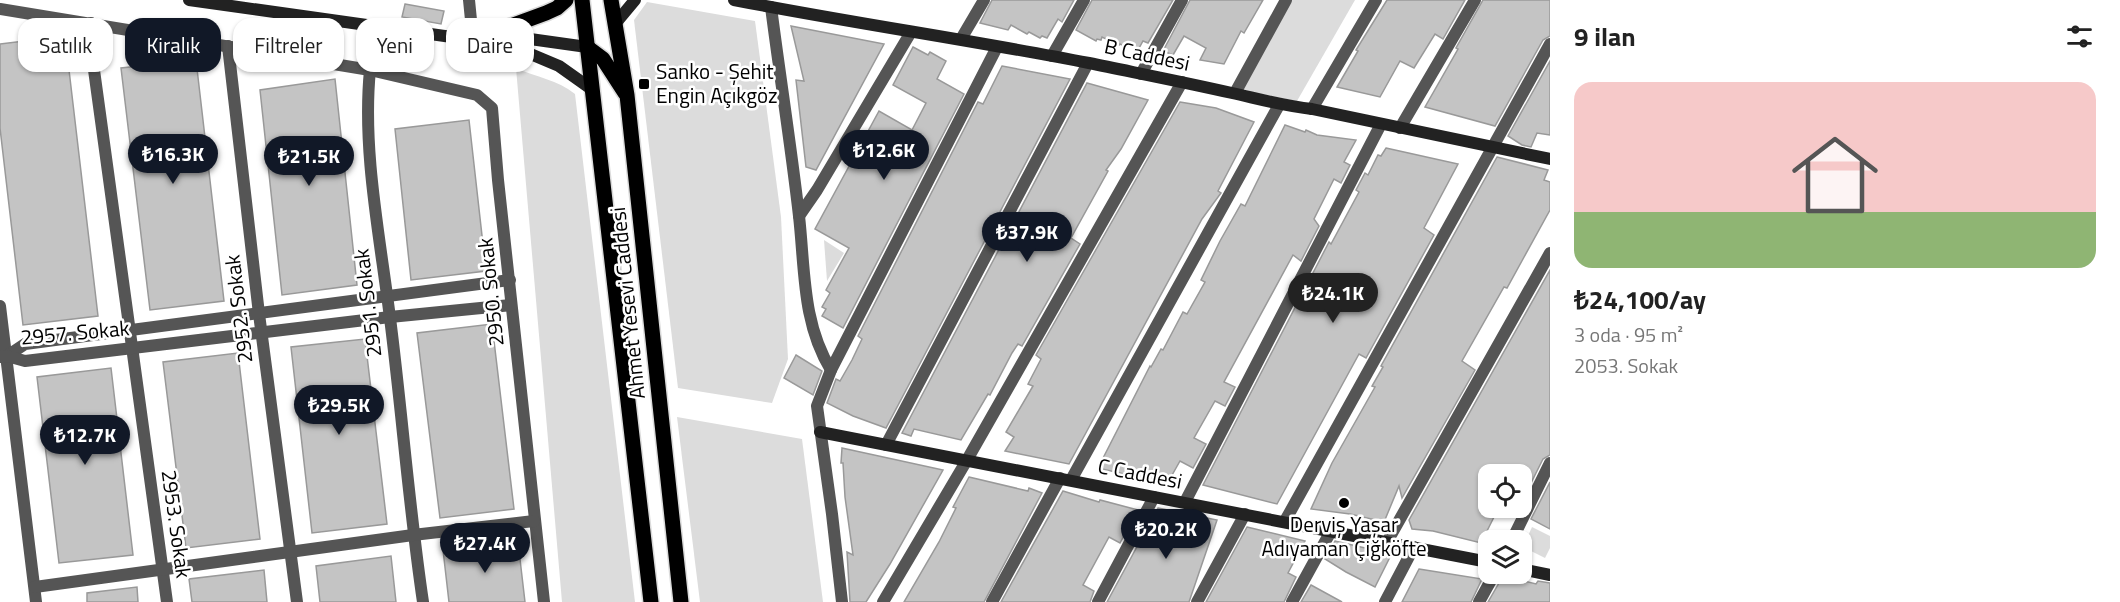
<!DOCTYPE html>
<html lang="tr">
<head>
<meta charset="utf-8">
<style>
	body { margin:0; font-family:"Titillium Web",sans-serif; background:#f6f6f6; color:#222; height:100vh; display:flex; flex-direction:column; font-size:22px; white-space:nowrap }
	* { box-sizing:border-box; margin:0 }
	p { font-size:20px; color:#767676 }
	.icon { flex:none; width:33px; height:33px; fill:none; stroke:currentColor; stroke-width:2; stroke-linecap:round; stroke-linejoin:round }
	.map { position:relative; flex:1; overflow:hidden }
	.details { display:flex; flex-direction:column; background:#fff; width:570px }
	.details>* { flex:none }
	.banner { position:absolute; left:18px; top:18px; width:570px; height:54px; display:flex; gap:12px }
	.buttons { position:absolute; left:1478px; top:464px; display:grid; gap:12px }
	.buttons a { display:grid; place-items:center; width:54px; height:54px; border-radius:12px; background:#fff; box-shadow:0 2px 4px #0004; font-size:30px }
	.price { position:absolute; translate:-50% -51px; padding:0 14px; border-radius:21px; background:#111827; color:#fff; font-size:20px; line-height:39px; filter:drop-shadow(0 2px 3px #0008) }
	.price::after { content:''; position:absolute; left:50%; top:36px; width:18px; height:14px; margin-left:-9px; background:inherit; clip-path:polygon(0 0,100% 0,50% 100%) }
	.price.current { background:#222; color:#fff }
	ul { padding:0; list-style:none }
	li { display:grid; align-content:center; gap:12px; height:318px; padding:0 24px }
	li+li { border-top:2px solid #e0e0e0 }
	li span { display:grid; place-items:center; height:186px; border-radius:18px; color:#555 }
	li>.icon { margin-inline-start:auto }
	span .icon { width:108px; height:108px; fill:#fffc; stroke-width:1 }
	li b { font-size:26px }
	h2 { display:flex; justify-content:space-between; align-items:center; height:72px; padding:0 24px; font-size:26px }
	.tag { padding:0 21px; border-radius:18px; background:#fff; box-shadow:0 2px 4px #0004; font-size:21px; line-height:54px }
	.tag.current { background:#111827; color:#fff }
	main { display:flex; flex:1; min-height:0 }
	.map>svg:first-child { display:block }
	.green { fill:#dcdcdc }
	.building { fill:#c4c4c4; stroke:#999; stroke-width:1.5 }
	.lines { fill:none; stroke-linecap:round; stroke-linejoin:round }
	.primary-casing { stroke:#dbdbdb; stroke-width:18 }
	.street { stroke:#555; stroke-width:12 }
	.secondary { stroke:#222; stroke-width:12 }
	.primary { stroke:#000; stroke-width:15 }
	.poi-dot { fill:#000; stroke:#fff; stroke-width:2 }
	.labels { text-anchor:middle; stroke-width:5; stroke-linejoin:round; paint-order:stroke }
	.street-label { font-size:21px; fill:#000; stroke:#fff }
	.poi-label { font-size:21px; fill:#000; stroke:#fff; text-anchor:start }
</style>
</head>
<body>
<main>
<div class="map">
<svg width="1550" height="602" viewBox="0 0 1550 602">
	<rect width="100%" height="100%" fill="#fff"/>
	<!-- green -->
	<g class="green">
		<path d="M1290 0H1355L1297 101 1241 90Z"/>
		<path d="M647 2 755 21 781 217 788 359 772 403 678 388 634 20Z"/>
		<path d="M516 68C536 77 558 80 575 94L635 602H562Z"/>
		<path d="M824 240 844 253 827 281Z"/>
		<path d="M677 417 802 439 823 602H700Z"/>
		<path d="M1532 527 1550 536V548L1545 558 1523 547Z"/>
	</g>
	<!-- building -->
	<g class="building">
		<path d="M992 0H1074L1062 22 1058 19 1047 38 1042 36 1040 38 1029 32 1027 34 1011 25 1008 30 980 23Z"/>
		<path d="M1092 0H1173L1148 43 1143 41 1138 50 1127 44 1126 47 1120 44 1119 45 1102 37 1101 40 1097 39 1096 41 1076 30Z"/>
		<path d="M1190 0H1263L1244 33 1241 31 1224 64 1200 60 1206 48 1184 36 1173 55 1163 51Z"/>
		<path d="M1387 0H1465L1443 39 1435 34 1414 68 1400 61 1380 97 1337 87 1358 51 1356 50Z"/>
		<path d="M1483 0H1550V36L1543 40 1495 126 1425 107 1458 49 1456 48Z"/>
		<path d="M405 4 444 11 441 24 402 17Z"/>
		<path d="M791 26 884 44 816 170 806 167 796 80 804 81Z"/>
		<path d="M65 36 98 316 23 325 0 128V44Z"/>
		<path d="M913 47 928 55 930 52 946 61 937 79 964 94 843 328 822 316 826 309 822 307 830 293 826 290 849 248 815 229 879 111 912 130 926 103 893 85Z"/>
		<path d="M196 60 224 301 150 310 121 68Z"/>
		<path d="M1550 61V135L1537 133 1531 147 1522 145 1508 136Z"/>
		<path d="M1002 66 1070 79 886 428 853 416 827 403 836 379 840 381 852 360 862 339 858 336 978 102 983 104Z"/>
		<path d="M335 79 357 285 282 295 260 90Z"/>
		<path d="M1087 83 1148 100 1121 149 1106 170 1108 171 1071 238 1080 244 1022 346 1018 344 1012 353 990 395 988 394 961 440 914 429 911 436 902 433Z"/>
		<path d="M1180 102 1216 108 1254 122 1218 191 1221 193 1202 219 1069 464 1005 451 1014 437 1006 432 1033 386 1028 384 1041 359 1036 355Z"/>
		<path d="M469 120 486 271 411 280 395 129Z"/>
		<path d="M1285 125 1305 132 1306 130 1317 135 1356 140 1344 162 1350 165 1341 183 1334 179 1314 219 1319 226 1301 261 1293 255 1224 382 1235 387 1225 406 1215 401 1194 438 1206 444 1193 468 1180 461 1167 484 1098 468 1150 366 1151 367 1161 349 1163 350 1183 312 1187 314 1205 282 1201 280 1220 241 1241 204 1245 206Z"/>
		<path d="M1386 148 1458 164 1424 228 1434 235 1366 358 1359 354 1277 504 1203 485 1329 242 1331 244 1359 192 1356 190 1365 173 1368 175 1378 155 1381 156Z"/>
		<path d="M1497 157 1548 170 1544 180 1550 182V210L1507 288 1504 287 1462 361 1475 370 1402 498 1399 486 1384 522 1350 514 1311 509 1332 463 1375 387 1372 386 1383 367 1381 366Z"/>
		<path d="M1550 270V455L1543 459 1521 503V469L1518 474H1488V507H1499L1481 543 1433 531 1412 529 1409 520Z"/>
		<path d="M492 324 514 509 440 518 417 333Z"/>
		<path d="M365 339 387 524 312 533 291 347Z"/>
		<path d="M238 353 260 539 186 548 163 362Z"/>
		<path d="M796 355 822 371 813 395 784 378Z"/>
		<path d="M111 368 133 555 59 563 37 377Z"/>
		<path d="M842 448 943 470 890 564 866 602H850L847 552 853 555 845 497 843 463H841Z"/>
		<path d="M969 477 1028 491 1029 488 1042 493 984 602H904L939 542 956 508 953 507Z"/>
		<path d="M1550 482V529L1531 519Z"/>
		<path d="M1063 491 1099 502 1100 500 1138 510 1120 543 1109 537 1083 585 1094 591 1090 602H1001Z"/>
		<path d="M1158 508 1217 520 1189 602H1107Z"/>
		<path d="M1247 527 1305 541 1288 573 1296 577 1284 602H1206Z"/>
		<path d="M1335 541 1378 551 1390 557 1375 587 1346 572 1325 559Z"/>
		<path d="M518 542 525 602H449L443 550Z"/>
		<path d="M391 556 396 602H320L316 566Z"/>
		<path d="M1419 569 1482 579 1471 602H1402Z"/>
		<path d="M264 570 267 602H192L189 579Z"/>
		<path d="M1503 576 1536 584 1538 581 1550 583V602H1488Z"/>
		<path d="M1311 585 1342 602H1301Z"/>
		<path d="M137 587 138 602H87V593Z"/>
	</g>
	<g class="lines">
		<!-- primary casing -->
		<g class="primary-casing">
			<g id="primary">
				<path d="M582 0 651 602"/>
				<path d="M611 0 627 95 681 602"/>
				<path d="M473 40 546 13 557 8 566 0"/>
				<path d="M587 47 603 59 625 93"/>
			</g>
		</g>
		<!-- street -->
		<g class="street">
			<path d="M469 0 473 40"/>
			<path d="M771 7C780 77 791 146 799 216 805 269 802 323 831 370"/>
			<path d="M0 9 370 70 477 95 492 108 498 180 544 602"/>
			<path d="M91 23 94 70 167 602"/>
			<path d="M961 39 984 0"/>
			<path d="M228 46 259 314 297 602"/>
			<path d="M1052 56 1084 0"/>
			<path d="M370 70C362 150 380 237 390 318 402 412 409 508 423 602"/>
			<path d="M1141 74 1182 0"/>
			<path d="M1235 93 1286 0"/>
			<path d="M1312 109 1376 0"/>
			<path d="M1400 128 1475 0"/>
			<path d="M799 216 817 190 911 32"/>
			<path d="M0 306 36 602"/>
			<path d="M7 356 25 344 510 280"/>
			<path d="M0 357 7 356 25 361 390 317 511 305"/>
			<path d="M886 445 1088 63"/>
			<path d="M1071 480 1279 105"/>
			<path d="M1185 502 1381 124"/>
			<path d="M1285 521 1550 44"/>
			<path d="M1512 540 1550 463"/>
			<path d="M1387 542 1550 253"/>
			<path d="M35 587 413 535 534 521"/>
			<path d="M842 602 832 514 817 406 831 370 997 47"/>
			<path d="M883 602 967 460 1182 82"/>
			<path d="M992 602 1060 478"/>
			<path d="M1098 602 1154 497"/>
			<path d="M1197 602 1245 514"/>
			<path d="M1292 602 1331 531"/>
			<path d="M1385 602 1414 547"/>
			<path d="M1479 602 1495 573"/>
		</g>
		<!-- secondary -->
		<g class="secondary">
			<path d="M189 0 473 40 521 50 559 66 590 88"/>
			<path d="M734 0C852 23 971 40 1089 63 1137 73 1184 82 1232 93 1259 99 1284 106 1312 109L1550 159"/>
			<path d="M615 24 635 0"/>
			<path d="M486 39 523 38 587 47"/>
			<path d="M820 432 1488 562"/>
			<path d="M1521 569 1550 575"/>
		</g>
		<!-- primary -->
		<use href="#primary" class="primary"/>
	</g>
	<!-- markers -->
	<g class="poi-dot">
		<rect x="638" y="78" width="12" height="12" rx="3"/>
		<circle cx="1344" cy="503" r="6"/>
	</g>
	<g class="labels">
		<!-- street labels -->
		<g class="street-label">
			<text transform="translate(1147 55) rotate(12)" y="7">B Caddesi</text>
			<text transform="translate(491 292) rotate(-96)" y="7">2950. Sokak</text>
			<text transform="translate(368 303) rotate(-97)" y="7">2951. Sokak</text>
			<text transform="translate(628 303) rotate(-96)" y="7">Ahmet Yesevi Caddesi</text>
			<text transform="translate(239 309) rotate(-97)" y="7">2952. Sokak</text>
			<text transform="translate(75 333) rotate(-5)" y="7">2957. Sokak</text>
			<text transform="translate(1140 474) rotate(11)" y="7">C Caddesi</text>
			<text transform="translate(176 524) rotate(82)" y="7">2953. Sokak</text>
		</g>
		<!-- poi labels -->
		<g class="poi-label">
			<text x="656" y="79">Sanko - Şehit<tspan x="656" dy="24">Engin Açıkgöz</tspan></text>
			<text x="1344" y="532" text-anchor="middle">Derviş Yaşar<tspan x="1344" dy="24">Adıyaman Çiğköfte</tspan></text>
		</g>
	</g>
</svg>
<div class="buttons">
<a><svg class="icon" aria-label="locate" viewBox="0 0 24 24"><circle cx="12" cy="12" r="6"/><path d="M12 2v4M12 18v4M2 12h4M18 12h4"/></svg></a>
<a><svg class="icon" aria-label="layers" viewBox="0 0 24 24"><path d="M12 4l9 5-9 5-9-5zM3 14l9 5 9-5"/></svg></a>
</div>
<b class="price" style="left:884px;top:181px">₺12.6K</b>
<b class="price" style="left:173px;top:185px">₺16.3K</b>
<b class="price" style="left:309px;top:187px">₺21.5K</b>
<b class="price" style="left:1027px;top:263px">₺37.9K</b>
<b class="price current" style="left:1333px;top:324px">₺24.1K</b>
<b class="price" style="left:339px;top:436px">₺29.5K</b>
<b class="price" style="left:85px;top:466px">₺12.7K</b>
<b class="price" style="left:1166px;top:560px">₺20.2K</b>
<b class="price" style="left:485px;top:574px">₺27.4K</b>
<div class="banner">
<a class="tag">Satılık</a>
<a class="tag current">Kiralık</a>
<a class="tag">Filtreler</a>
<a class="tag">Yeni</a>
<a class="tag">Daire</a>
</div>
</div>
<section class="details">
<h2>9 ilan<svg class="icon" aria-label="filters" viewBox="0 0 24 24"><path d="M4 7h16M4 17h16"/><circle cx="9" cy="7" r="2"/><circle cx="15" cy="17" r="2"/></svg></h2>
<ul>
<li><span style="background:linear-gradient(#f6c9c9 70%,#8fb573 0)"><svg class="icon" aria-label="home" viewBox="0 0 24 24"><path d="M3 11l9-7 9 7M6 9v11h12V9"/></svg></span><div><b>₺24,100/ay</b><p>3 oda · 95 m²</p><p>2053. Sokak</p></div></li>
</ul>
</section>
</main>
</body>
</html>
